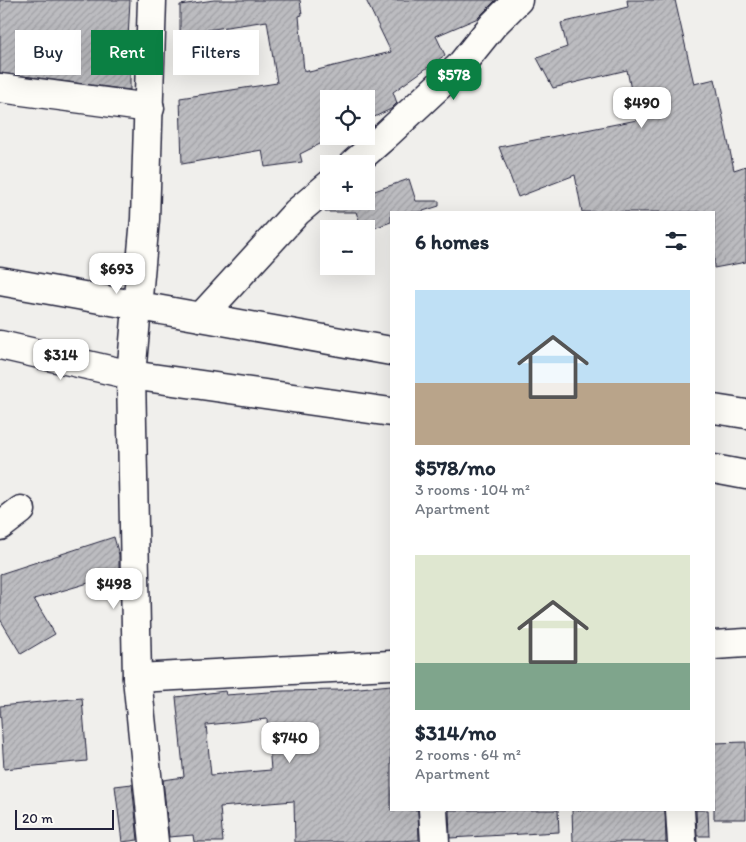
<!DOCTYPE html>
<html lang="en">
<head>
<meta charset="utf-8">
<style>
	body { margin:0; font-family:Itim,sans-serif; background:#f2f2f3; color:#1f2937; height:100vh; display:flex; flex-direction:column; font-size:19px; white-space:nowrap }
	* { box-sizing:border-box; margin:0 }
	p { font-size:16px; color:#747a83 }
	.icon { flex:none; width:28px; height:28px; fill:none; stroke:currentColor; stroke-width:2; stroke-linecap:round; stroke-linejoin:round }
	.map { position:relative; flex:1; overflow:hidden }
	.sheet { position:absolute; left:390px; top:211px; width:325px; height:600px; display:flex; flex-direction:column; background:#fff; border-radius:0px; box-shadow:0 5px 20px #0002 }
	.sheet>* { flex:none }
	.top-card { position:absolute; left:15px; top:30px; width:300px; height:45px; display:flex; gap:10px }
	.controls { position:absolute; left:320px; top:90px; display:grid; gap:10px }
	.controls a { display:grid; place-items:center; width:55px; height:55px; border-radius:0px; background:#fff; box-shadow:0 5px 20px #0002; font-size:25px }
	.scale { position:absolute; left:15px; bottom:12px; width:99px; box-sizing:border-box; padding-left:5px; border:2px solid #22223b; border-top:0; font-size:14px; line-height:18px; white-space:nowrap; color:#22223b; -webkit-text-stroke:4px #fdfcf7; paint-order:stroke }
	.price { position:absolute; translate:-50% -42px; padding:0 11px; border-radius:10px; background:#fff; color:#222; font-size:16px; line-height:32px; filter:drop-shadow(0 1px 2px #0008) }
	.price::after { content:''; position:absolute; left:50%; top:30px; width:15px; height:11px; margin-left:-8px; background:inherit; clip-path:polygon(0 0,100% 0,50% 100%) }
	.price.active { background:#0b8043; color:#fff }
	ul { padding:0; list-style:none }
	li { display:grid; align-content:center; gap:10px; height:265px; padding:0 25px }
	li span { display:grid; place-items:center; height:155px; border-radius:0px; color:#555 }
	li>.icon { margin-inline-start:auto }
	span .icon { width:90px; height:90px; fill:#fffc; stroke-width:1 }
	li b { font-size:21px }
	h2 { display:flex; justify-content:space-between; align-items:center; height:60px; padding:0 25px; font-size:21px }
	.chip { padding:0 18px; border-radius:0px; background:#fff; box-shadow:0 5px 20px #0002; font-size:18px; line-height:45px }
	.chip.active { background:#0b8043; color:#fff }
	.map>svg:first-child { display:block }
	.building { fill:url(#building-hatch); stroke:#22223b; fill-rule:evenodd }
	.lines { fill:none; stroke-linecap:round; stroke-linejoin:round }
	.minor-casing { stroke:#22223b; stroke-width:31 }
	.secondary-casing { stroke:#22223b; stroke-width:31 }
	.minor { stroke:#fdfcf7; stroke-width:28 }
	.secondary { stroke:#fdfcf7; stroke-width:28 }
</style>
</head>
<body>
<div class="map">
<svg width="746" height="842" viewBox="0 0 746 842">
	<defs>
		<pattern id="building-hatch" width="6" height="6" patternUnits="userSpaceOnUse" patternTransform="scale(1.25)"><rect width="6" height="6" fill="#bcbcc0"/><path d="M-1 1l2-2M0 6l6-6M5 7l2-2" fill="none" stroke="#a1a1a6"/></pattern>
	</defs>
	<rect width="100%" height="100%" fill="#f0efec"/>
	<filter id="ink" filterUnits="userSpaceOnUse"><feTurbulence type="fractalNoise" baseFrequency=".02" numOctaves="2"/><feDisplacementMap in="SourceGraphic" scale="10" xChannelSelector="R" yChannelSelector="G"/><feConvolveMatrix kernelMatrix="1 2 1 2 8 2 1 2 1" color-interpolation-filters="sRGB"/></filter>
	<g filter="url(#ink)">
		<!-- building -->
		<g class="building">
			<path d="M0 0H130L128 39H130V90L0 73Z"/>
			<path d="M214 0H300L302 15 299 16 304 71 308 70 309 72 391 52 366 0H496L478 18 436 36 445 55 393 92 397 103 391 109 366 121V99H329V136H336L300 154 302 162 265 167 262 150 182 164 180 98 277 83 267 21 180 34V5Z"/>
			<path d="M627 0H675L694 84 715 79 734 170 746 166V262L714 268V212H582L575 175 518 197 499 147 637 120 627 70 553 88 537 58 567 47 561 23 628 7Z"/>
			<path d="M409 179 416 201H439V206L420 212H391V222L366 231V229H362L356 212H325L324 210 327 207 344 201H366V194Z"/>
			<path d="M114 537 119 555V574L34 599 55 634 21 654 0 619V574Z"/>
			<path d="M391 685V810H418L419 840 377 842H295L294 801 220 807 223 842H194L193 835 169 837 163 780 184 777 176 697 225 691 226 695 283 691 339 690ZM267 719 271 770 211 775 206 725Z"/>
			<path d="M82 698 87 761 4 769 0 706Z"/>
			<path d="M746 742V819H714V743Z"/>
			<path d="M132 784 138 840 122 842 115 786Z"/>
			<path d="M449 810H558L559 832 450 838Z"/>
			<path d="M572 810H665L666 842H573Z"/>
			<path d="M696 810H708L709 836H697Z"/>
		</g>
		<g class="lines">
			<!-- minor casing -->
			<g class="minor-casing">
				<g id="minor">
					<path d="M152 0 145 219 131 375 137 678 154 842"/>
					<path d="M0 88 150 108"/>
					<path d="M353 164 385 136 460 66 493 25 518 0"/>
					<path d="M201 317 297 212 329 185"/>
					<path d="M0 526 21 510"/>
					<path d="M714 645 746 643"/>
					<path d="M137 678 391 665"/>
					<path d="M433 810 435 842"/>
					<path d="M680 810 682 842"/>
				</g>
			</g>
			<!-- secondary casing -->
			<g class="secondary-casing">
				<g id="secondary">
					<path d="M0 281 391 351"/>
					<path d="M0 345 131 375 391 412"/>
					<path d="M714 409 746 414"/>
					<path d="M714 469 746 475"/>
				</g>
			</g>
			<!-- minor -->
			<use href="#minor" class="minor"/>
			<!-- secondary -->
			<use href="#secondary" class="secondary"/>
		</g>
	</g>
</svg>
<div class="controls">
<a><svg class="icon" aria-label="locate" viewBox="0 0 24 24"><circle cx="12" cy="12" r="6"/><path d="M12 2v4M12 18v4M2 12h4M18 12h4"/></svg></a>
<a>+</a>
<a>−</a>
</div>
<div class="scale">20 m</div>
<b class="price active" style="left:454px;top:101px">$578</b>
<b class="price" style="left:642px;top:129px">$490</b>
<b class="price" style="left:117px;top:295px">$693</b>
<b class="price" style="left:61px;top:381px">$314</b>
<b class="price" style="left:114px;top:610px">$498</b>
<b class="price" style="left:290px;top:764px">$740</b>
<div class="top-card">
<a class="chip">Buy</a>
<a class="chip active">Rent</a>
<a class="chip">Filters</a>
</div>
<section class="sheet">
<h2>6 homes<svg class="icon" aria-label="filters" viewBox="0 0 24 24"><path d="M4 7h16M4 17h16"/><circle cx="9" cy="7" r="2"/><circle cx="15" cy="17" r="2"/></svg></h2>
<ul>
<li><span style="background:linear-gradient(#bfe0f5 60%,#b9a48a 0)"><svg class="icon" aria-label="home" viewBox="0 0 24 24"><path d="M3 11l9-7 9 7M6 9v11h12V9"/></svg></span><div><b>$578/mo</b><p>3 rooms · 104 m²</p><p>Apartment</p></div></li>
<li><span style="background:linear-gradient(#dfe7d0 70%,#7fa58c 0)"><svg class="icon" aria-label="home" viewBox="0 0 24 24"><path d="M3 11l9-7 9 7M6 9v11h12V9"/></svg></span><div><b>$314/mo</b><p>2 rooms · 64 m²</p><p>Apartment</p></div></li>
</ul>
</section>
</div>
</body>
</html>
